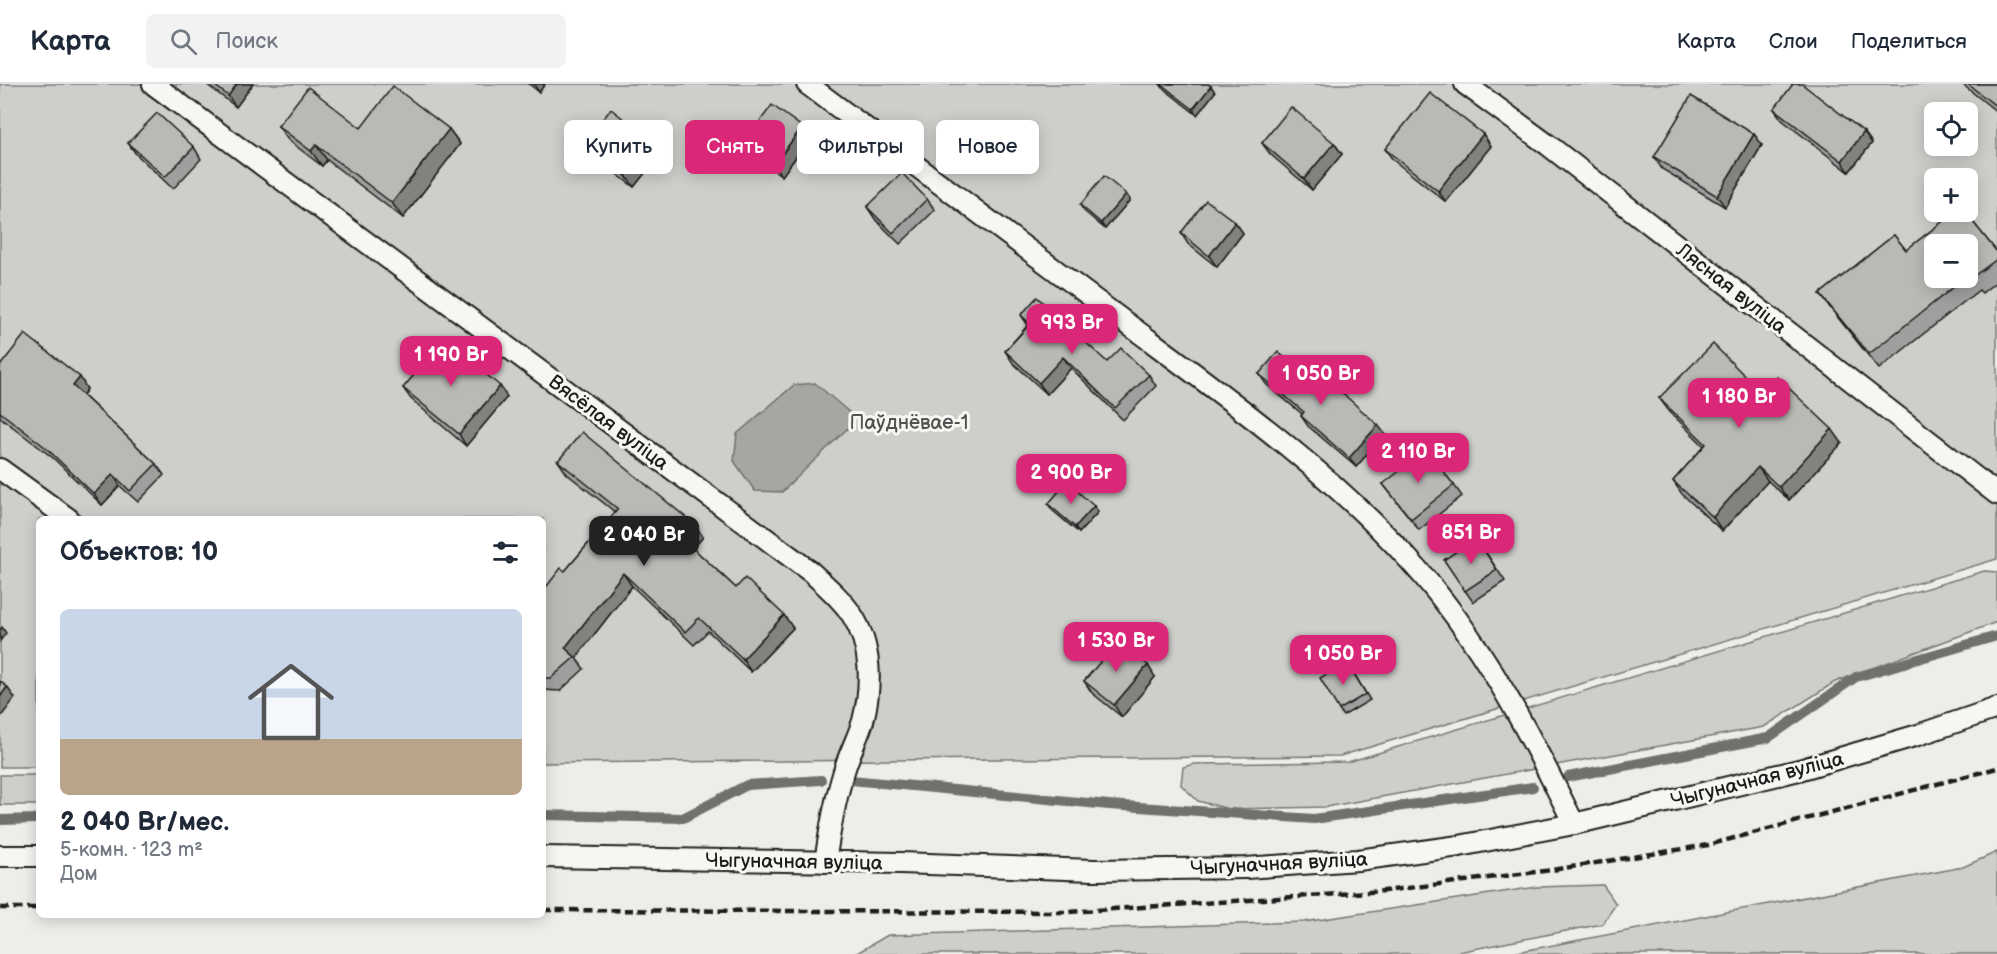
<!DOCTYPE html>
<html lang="ru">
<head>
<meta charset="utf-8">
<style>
	body { margin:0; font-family:"Balsamiq Sans",sans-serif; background:#f2f2f3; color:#1f2937; height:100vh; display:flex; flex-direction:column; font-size:22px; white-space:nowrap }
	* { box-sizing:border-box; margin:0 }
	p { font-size:20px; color:#747a83 }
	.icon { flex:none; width:33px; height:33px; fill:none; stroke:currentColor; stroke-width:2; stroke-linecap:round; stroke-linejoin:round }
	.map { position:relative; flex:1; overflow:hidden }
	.side { position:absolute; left:36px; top:432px; width:510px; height:402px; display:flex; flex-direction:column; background:#fff; border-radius:9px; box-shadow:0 3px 15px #0003 }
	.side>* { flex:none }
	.banner { position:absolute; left:564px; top:36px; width:570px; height:54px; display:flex; gap:12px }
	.tools { position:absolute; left:1924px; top:18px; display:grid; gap:12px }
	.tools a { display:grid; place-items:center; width:54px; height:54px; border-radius:9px; background:#fff; box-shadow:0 3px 15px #0003; font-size:30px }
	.price { position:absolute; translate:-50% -51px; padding:0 14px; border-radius:12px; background:#db2777; color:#fff; font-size:20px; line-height:39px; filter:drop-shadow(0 2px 3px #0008) }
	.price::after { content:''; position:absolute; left:50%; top:36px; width:18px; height:14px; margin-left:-9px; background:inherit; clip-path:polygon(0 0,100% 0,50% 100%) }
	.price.on { background:#222; color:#fff }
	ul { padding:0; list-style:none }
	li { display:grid; align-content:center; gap:12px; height:318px; padding:0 24px }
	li+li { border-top:2px solid #e0e1e3 }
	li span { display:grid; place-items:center; height:186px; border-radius:9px; color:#555 }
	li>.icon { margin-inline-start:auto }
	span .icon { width:108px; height:108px; fill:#fffc; stroke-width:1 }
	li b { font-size:26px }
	h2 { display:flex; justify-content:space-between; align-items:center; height:72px; padding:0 24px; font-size:26px }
	.tag { padding:0 21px; border-radius:9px; background:#fff; box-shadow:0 3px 15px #0003; font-size:21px; line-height:54px }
	.tag.on { background:#db2777; color:#fff }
	header { display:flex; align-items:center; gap:36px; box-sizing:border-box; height:84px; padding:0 30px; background:#fff; border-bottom:2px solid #e0e1e3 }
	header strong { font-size:28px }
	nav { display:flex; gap:33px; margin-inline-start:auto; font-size:21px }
	.search { width:420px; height:54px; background:#f2f2f3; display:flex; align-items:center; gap:15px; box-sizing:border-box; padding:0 21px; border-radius:9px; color:#747a83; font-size:22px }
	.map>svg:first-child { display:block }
	.green { fill:#cececb; stroke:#757574; stroke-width:1.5; fill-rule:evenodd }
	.water { fill:#a6a6a3; stroke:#6f6f6d; stroke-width:1.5 }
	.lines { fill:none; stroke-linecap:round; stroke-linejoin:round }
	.stream { stroke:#6f6f6d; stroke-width:10 }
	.lane-casing { stroke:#1c1c1c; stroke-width:24 }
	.lane { stroke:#f6f6f2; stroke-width:20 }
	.rail { stroke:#1c1c1c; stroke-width:4.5; stroke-dasharray:9 4.5; stroke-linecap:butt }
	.wall { fill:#9f9f9d; stroke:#1c1c1c; stroke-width:1.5; fill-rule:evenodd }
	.shaded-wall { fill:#82827f; stroke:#1c1c1c; stroke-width:1.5 }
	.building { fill:#b9b9b6; stroke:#1c1c1c; stroke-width:1.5 }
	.labels { text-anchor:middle; stroke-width:6; stroke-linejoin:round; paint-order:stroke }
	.street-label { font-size:20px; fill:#1c1c1c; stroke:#f6f6f2 }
	.park-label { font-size:20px; fill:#515151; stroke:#f6f6f2 }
</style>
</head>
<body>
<header>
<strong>Карта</strong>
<div class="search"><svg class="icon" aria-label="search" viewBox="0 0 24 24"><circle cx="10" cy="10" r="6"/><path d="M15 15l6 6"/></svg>Поиск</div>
<nav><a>Карта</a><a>Слои</a><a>Поделиться</a></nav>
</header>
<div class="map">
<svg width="1997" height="870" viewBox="0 0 1997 870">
	<rect width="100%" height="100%" fill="#edede9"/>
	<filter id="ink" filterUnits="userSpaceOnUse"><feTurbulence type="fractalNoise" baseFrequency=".0167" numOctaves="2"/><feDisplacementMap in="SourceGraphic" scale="12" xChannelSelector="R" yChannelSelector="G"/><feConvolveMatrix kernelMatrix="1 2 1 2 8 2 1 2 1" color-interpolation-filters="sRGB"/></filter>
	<g filter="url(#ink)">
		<!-- green -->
		<g class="green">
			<path d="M0 0H1997V475L1340 672 543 679V435H39V683H0ZM1935 28H1968V62H1935ZM1935 94H1968V128H1935ZM1935 160H1968V194H1935Z"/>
			<path d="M1984 487 1997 488V538L1835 598 1764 643 1326 723 1229 725 1198 717 1181 701 1183 683 1194 680 1348 678Z"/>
			<rect x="0" y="691" width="39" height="30"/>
			<path d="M1997 768V870H1507L1963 783Z"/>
			<path d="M1603 801 1616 820 1602 840 1448 870H855L888 851 1304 838 1537 803Z"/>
		</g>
		<!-- water -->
		<path class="water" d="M815 299 850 329 849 343 782 408 755 407 734 377 737 350 794 301Z"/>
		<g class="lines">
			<!-- stream -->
			<g class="stream">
				<path d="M1568 693 1768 654 1856 593 1997 552"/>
				<path d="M851 696 1109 721 1314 735 1533 703"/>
				<path d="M543 731 683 734 747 701 821 696"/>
				<path d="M0 736 39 735"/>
			</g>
			<!-- lane casing -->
			<g class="lane-casing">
				<g id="lane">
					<path d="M153 0 811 488C825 501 841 514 852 531 872 562 872 602 863 637 858 653 850 668 845 684 835 715 830 746 825 778"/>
					<path d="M807 0C915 81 1024 163 1133 244 1230 316 1330 388 1411 478 1481 555 1529 648 1574 740"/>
					<path d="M1465 0 1548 61 1997 410"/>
					<path d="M0 385 69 435"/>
					<path d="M0 772H39"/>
					<path d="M543 773 901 779 1094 786 1246 784 1358 776 1459 762 1574 740 1799 686 1918 651 1997 624"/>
				</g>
			</g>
			<!-- lane -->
			<use href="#lane" class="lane"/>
			<!-- rail -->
			<g class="rail">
				<path d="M0 824H39"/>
				<path d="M543 826 1068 828 1384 807 1552 786 1708 761 1997 684"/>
			</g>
		</g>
		<!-- wall -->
		<g class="wall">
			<path d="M206 0H253L236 23Z"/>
			<path d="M529 0H545L539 8Z"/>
			<path d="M1160 0H1208L1215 8 1197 31 1163 4Z"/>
			<path d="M1962 0H1997V28Z"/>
			<path d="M1774 25 1864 48 1872 59 1849 88 1782 36Z"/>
			<path d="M278 42 449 45 460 60 403 134 327 76 322 82 288 56Z"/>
			<path d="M1483 50 1491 62 1446 118 1393 76 1385 65Z"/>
			<path d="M1754 50 1762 61 1725 123 1662 85 1654 73Z"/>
			<path d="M809 55 782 92 752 70 744 59Z"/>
			<path d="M653 58 661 69 634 103 591 71 583 60Z"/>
			<path d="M128 59 194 63 201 75 173 105 136 70Z"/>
			<path d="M1262 59H1334L1342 70 1312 106 1270 70Z"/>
			<path d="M1126 110 1130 116 1105 145 1084 127 1080 121Z"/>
			<path d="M927 115 935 126 900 160 875 135 867 123Z"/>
			<path d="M1955 128H1965L1997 168V197L1982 209 1979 206 1879 285 1831 225 1820 210 1894 151 1906 166ZM1935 160H1968V194H1935Z"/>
			<path d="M1235 138 1243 149 1217 183 1188 160 1181 149Z"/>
			<path d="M1021 231 1107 278 1149 291 1156 302 1123 336 1071 284 1047 310 1013 279 1005 267 1028 241Z"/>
			<path d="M0 282 87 305 83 311 156 380 164 391 138 418 120 402 102 421 53 374 0 333Z"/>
			<path d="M1259 290 1323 306 1385 350 1356 383 1308 342 1301 332 1302 330 1266 300Z"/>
			<path d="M500 302 507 313 466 362 411 315 403 304Z"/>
			<path d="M1762 309 1842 359 1789 416 1768 397 1722 447 1682 410 1673 397 1704 362 1669 327 1659 314Z"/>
			<path d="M558 377 694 440 703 453 693 464 736 504 793 544 751 588 708 547 694 561 632 502 576 574 584 585 560 607 543 606V507L565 487 615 428 567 390Z"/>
			<path d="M1383 400 1454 401 1462 412 1419 446Z"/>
			<path d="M1048 420 1094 422 1098 428 1079 449 1052 426Z"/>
			<path d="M1476 454 1505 497 1473 518 1444 476Z"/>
			<path d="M1347 578 1370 616 1343 632 1339 626Z"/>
			<path d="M1155 593 1122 633 1092 609 1084 597Z"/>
		</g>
		<!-- shaded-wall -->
		<g class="shaded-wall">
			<path d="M237 0H253L236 23 228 12Z"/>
			<path d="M536 0H545L539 8 535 2Z"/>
			<path d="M1211 2 1215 8 1197 31 1193 25Z"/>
			<path d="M802 43 809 55 782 92 774 81Z"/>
			<path d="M449 45 460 60 403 134 392 119Z"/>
			<path d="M1864 48 1872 59 1849 88 1842 77Z"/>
			<path d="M1483 50 1491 62 1446 118 1438 107Z"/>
			<path d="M1754 50 1762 61 1725 123 1717 112Z"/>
			<path d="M653 58 661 69 634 103 626 92Z"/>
			<path d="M1334 59 1342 70 1312 106 1304 95Z"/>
			<path d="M316 61 327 76 322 82 311 67Z"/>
			<path d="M1126 110 1130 116 1105 145 1101 139Z"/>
			<path d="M1235 138 1243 149 1217 183 1209 172Z"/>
			<path d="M1063 273 1071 284 1047 310 1039 299Z"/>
			<path d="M80 293 87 305 81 313 73 302Z"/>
			<path d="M500 302 507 313 466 362 459 350Z"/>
			<path d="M1378 341 1385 350 1356 383 1349 374Z"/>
			<path d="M1832 345 1842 359 1789 416 1779 403Z"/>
			<path d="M1758 383 1768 397 1722 447 1713 433Z"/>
			<path d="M113 390 120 402 102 421 94 410Z"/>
			<path d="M1094 422 1098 428 1079 449 1075 443Z"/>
			<path d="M694 440 703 453 691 467 682 454Z"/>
			<path d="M623 489 632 502 576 574 565 564Z"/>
			<path d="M784 531 793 544 751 588 743 575Z"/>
			<path d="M2 543 6 549 0 557V546Z"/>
			<path d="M1148 581 1155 593 1122 633 1114 621Z"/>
			<path d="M7 603 15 614 0 634V613Z"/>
		</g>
		<!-- building -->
		<g class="building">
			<path d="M213 0H237L228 12Z"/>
			<path d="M1161 0H1208L1211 2 1193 25Z"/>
			<path d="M1793 0H1802L1864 48 1842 77 1774 25Z"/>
			<path d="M1968 0H1997V23Z"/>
			<path d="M393 2 449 45 392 119 316 61 311 67 278 42 308 3 361 44Z"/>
			<path d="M1430 9 1483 50 1438 107 1385 65Z"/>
			<path d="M1691 12 1754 50 1717 112 1654 73Z"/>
			<path d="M772 21 802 43 774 81 744 59Z"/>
			<path d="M1291 23 1334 59 1304 95 1262 59Z"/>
			<path d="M611 25 653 58 626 92 583 60Z"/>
			<path d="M157 29 194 63 165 93 128 59Z"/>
			<path d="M902 89 927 115 893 149 867 123Z"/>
			<path d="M1104 92 1126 110 1101 139 1080 121Z"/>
			<path d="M1206 116 1235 138 1209 172 1181 149Z"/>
			<path d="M1955 128H1965L1997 168V175L1971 194 1969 191H1968V160H1935V194H1965L1869 270 1820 210 1894 151 1906 166Z"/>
			<path d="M1037 213 1107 278 1121 264 1149 291 1115 324 1063 273 1039 299 1005 267 1030 240 1021 231Z"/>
			<path d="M25 250 80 293 73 302 156 380 130 407 113 390 94 410 45 363 0 328V282Z"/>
			<path d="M444 255 500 302 459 350 403 304Z"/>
			<path d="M1713 260 1762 309 1777 293 1832 345 1779 403 1758 383 1713 433 1673 397 1706 360 1659 314Z"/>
			<path d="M1278 268 1323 306 1330 298 1378 341 1349 374 1301 332 1304 328 1259 290Z"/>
			<path d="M582 348 694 440 682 454 736 504 745 494 784 531 743 575 699 534 685 548 623 489 565 564 575 573 551 594H543V507L561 484 565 487 618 425 558 377Z"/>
			<path d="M1426 366 1454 401 1411 435 1383 400Z"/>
			<path d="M1067 398 1094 422 1075 443 1048 420Z"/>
			<path d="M1476 454 1497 486 1465 507 1444 476Z"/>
			<path d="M1118 557 1148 581 1114 621 1084 597Z"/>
			<path d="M1347 578 1366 610 1339 626 1320 594Z"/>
			<path d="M0 597 7 603 0 613Z"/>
		</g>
	</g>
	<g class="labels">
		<!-- street labels -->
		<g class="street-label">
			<text transform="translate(1732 204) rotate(38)" y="7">Лясная вуліца</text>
			<text transform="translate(609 338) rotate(37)" y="7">Вясёлая вуліца</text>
			<text transform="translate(1757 695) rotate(-14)" y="7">Чыгуначная вуліца</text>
			<text transform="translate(794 777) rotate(1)" y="7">Чыгуначная вуліца</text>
			<text transform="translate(1279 779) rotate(-3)" y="7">Чыгуначная вуліца</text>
		</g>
		<!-- park labels -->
		<g class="park-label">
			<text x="909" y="345">Паўднёвае-1</text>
		</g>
	</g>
</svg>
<div class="tools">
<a><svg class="icon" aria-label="locate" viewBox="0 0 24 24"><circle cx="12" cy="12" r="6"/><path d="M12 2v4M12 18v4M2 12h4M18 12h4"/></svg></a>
<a>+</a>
<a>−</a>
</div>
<b class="price" style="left:1072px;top:271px">993 Br</b>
<b class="price" style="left:451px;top:303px">1 190 Br</b>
<b class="price" style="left:1321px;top:322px">1 050 Br</b>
<b class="price" style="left:1739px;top:345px">1 180 Br</b>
<b class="price" style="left:1418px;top:400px">2 110 Br</b>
<b class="price" style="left:1071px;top:421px">2 900 Br</b>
<b class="price" style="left:1471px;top:481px">851 Br</b>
<b class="price on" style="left:644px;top:483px">2 040 Br</b>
<b class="price" style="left:1116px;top:589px">1 530 Br</b>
<b class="price" style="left:1343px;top:602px">1 050 Br</b>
<div class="banner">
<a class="tag">Купить</a>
<a class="tag on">Снять</a>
<a class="tag">Фильтры</a>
<a class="tag">Новое</a>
</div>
<section class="side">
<h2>Объектов: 10<svg class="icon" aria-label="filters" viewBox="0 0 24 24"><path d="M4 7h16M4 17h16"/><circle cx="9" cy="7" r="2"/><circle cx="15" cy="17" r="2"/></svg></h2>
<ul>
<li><span style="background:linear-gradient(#c9d6e8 70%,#b9a48a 0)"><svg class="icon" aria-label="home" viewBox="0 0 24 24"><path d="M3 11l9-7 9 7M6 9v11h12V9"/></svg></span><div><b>2 040 Br/мес.</b><p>5-комн. · 123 m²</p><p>Дом</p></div></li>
</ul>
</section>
</div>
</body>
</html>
